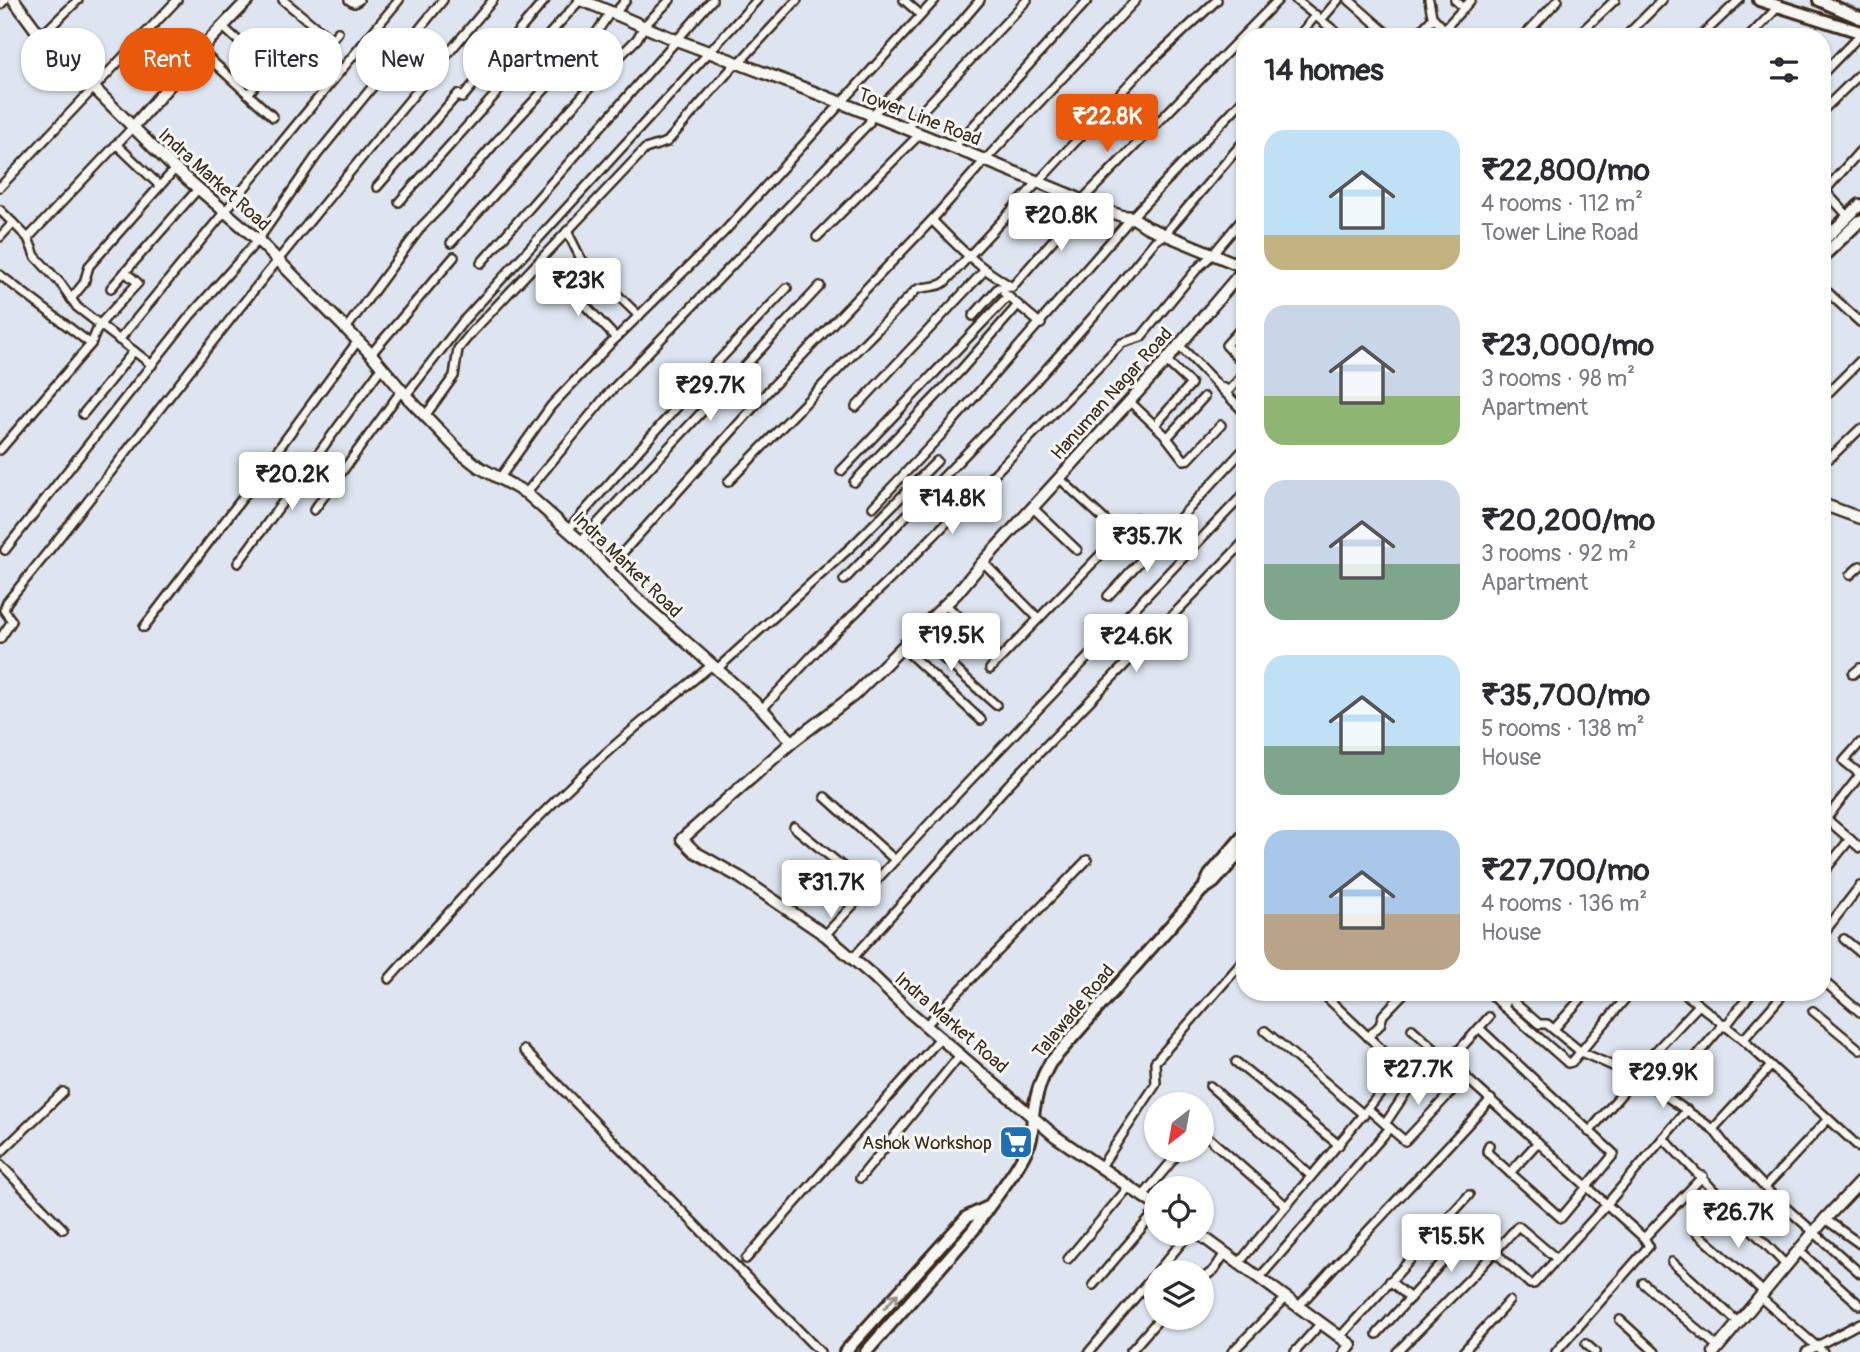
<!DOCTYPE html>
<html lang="en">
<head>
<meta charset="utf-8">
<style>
	body { margin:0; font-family:Pangolin,sans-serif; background:#f7f7f7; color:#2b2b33; height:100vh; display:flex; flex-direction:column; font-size:26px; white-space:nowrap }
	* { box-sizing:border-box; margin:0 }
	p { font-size:23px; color:#7c7c81 }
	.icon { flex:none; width:38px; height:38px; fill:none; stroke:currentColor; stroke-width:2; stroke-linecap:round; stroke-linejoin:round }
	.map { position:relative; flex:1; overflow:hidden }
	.panel { position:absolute; left:1236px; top:28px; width:595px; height:973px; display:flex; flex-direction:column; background:#fff; border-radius:28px; box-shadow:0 2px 5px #0004 }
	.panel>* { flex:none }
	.top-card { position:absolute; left:21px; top:28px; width:665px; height:63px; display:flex; gap:14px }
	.needle { width:46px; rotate:211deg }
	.buttons { position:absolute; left:1144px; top:1092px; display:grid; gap:14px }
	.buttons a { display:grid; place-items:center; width:70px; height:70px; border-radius:50%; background:#fff; box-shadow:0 2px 5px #0004; font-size:35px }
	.price { position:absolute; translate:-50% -60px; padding:0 16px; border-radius:7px; background:#fff; color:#222; font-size:23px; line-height:46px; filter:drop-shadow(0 2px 4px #0008) }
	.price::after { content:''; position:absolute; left:50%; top:42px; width:21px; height:16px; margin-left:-10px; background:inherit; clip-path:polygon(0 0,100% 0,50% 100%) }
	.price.current { background:#ea580c; color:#fff }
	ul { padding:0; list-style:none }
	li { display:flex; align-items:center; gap:21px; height:175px; padding:0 28px }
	li span { display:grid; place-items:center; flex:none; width:196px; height:140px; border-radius:21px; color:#555 }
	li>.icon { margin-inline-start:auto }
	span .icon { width:84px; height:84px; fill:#fffc; stroke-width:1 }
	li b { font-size:30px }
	h2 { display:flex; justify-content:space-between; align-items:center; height:84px; padding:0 28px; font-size:30px }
	.pill { padding:0 24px; border-radius:28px; background:#fff; box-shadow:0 2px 5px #0004; font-size:24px; line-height:63px }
	.pill.current { background:#ea580c; color:#fff }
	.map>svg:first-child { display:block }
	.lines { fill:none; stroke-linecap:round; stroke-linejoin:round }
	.street-casing { stroke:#3b2a1e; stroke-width:12 }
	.secondary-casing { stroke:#3b2a1e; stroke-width:15 }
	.primary-casing { stroke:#3b2a1e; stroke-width:16 }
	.street { stroke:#f6f6f2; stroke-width:7 }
	.secondary { stroke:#f6f6f2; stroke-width:10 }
	.primary { stroke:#f6f6f2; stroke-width:10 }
	.oneway { stroke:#989088 }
	.labels { text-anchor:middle; stroke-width:6; stroke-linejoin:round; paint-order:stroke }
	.street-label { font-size:19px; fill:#3b2a1e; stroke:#f6f6f2 }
	.poi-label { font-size:19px; fill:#3b2a1e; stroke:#f6f6f2; text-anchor:end }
</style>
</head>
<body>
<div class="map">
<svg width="1860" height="1352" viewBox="0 0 1860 1352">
	<rect width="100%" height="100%" fill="#dee5f0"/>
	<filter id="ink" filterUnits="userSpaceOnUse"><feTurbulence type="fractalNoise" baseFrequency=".0143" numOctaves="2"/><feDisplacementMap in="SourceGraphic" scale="14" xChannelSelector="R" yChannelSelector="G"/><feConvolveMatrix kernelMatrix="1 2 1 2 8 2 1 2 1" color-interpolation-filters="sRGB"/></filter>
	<g filter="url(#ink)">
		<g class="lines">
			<!-- street casing -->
			<g class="street-casing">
				<g id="street">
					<path d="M283 0 330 39H332L338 32"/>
					<path d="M349 0 354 3 359 0"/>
					<path d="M904 0 921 15"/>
					<path d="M1296 0 1342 37"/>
					<path d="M1349 0 1391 37"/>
					<path d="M1429 0 1432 16 1444 29"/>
					<path d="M1455 0 1464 8"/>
					<path d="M0 5 5 0"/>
					<path d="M615 13 626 0"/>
					<path d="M1321 20 1338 0"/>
					<path d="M223 27 245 47"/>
					<path d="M42 35 78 0"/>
					<path d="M1298 37 1316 15"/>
					<path d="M1415 37 1433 18"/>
					<path d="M1437 37 1471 0"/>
					<path d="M1523 37 1558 0"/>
					<path d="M1576 37 1615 0"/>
					<path d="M1625 37 1662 0"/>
					<path d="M1700 37 1739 0"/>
					<path d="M1749 37 1779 6"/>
					<path d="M200 50 273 117"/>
					<path d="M739 63 797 0"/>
					<path d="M1822 74 1860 35"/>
					<path d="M248 94 288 46"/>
					<path d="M1822 111 1860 74"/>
					<path d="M905 129 1027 0"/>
					<path d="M116 144 160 186"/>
					<path d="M954 147 1088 0"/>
					<path d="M0 187 177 0"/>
					<path d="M377 187 458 94 462 98 545 0"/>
					<path d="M1825 191 1848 216"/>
					<path d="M1822 194 1860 151"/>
					<path d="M399 202 580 0"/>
					<path d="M0 210 13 223"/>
					<path d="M932 220C959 248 978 267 1012 287L998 288 973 316"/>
					<path d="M567 231 581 259 639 316"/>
					<path d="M0 237 13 223 28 238 35 256 61 284 77 307 152 365"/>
					<path d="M817 237 919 135"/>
					<path d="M28 238 133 127"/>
					<path d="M451 243 601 75 637 39 645 25 670 0"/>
					<path d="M481 263 712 0"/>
					<path d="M0 275 91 344"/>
					<path d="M560 279 616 338"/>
					<path d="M1012 287 1075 215 1080 202 1278 0"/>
					<path d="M1822 287 1860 322"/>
					<path d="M111 288 198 189"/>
					<path d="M1004 293 1041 324"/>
					<path d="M71 299 84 283 89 266 175 169"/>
					<path d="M1244 325 1226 345 1244 364"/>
					<path d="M345 330 422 226 440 208 495 143 595 35 611 11"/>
					<path d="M119 340 399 0"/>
					<path d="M1178 344 1244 412"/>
					<path d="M371 354 454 257"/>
					<path d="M1221 387 1229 390 1244 374"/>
					<path d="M406 395 464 320 757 0"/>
					<path d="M1822 399 1860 361"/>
					<path d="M1129 401 1164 434 1184 460 1189 459 1221 425"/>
					<path d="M856 407 984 271"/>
					<path d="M83 414 134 351"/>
					<path d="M425 416 454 376 458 349 472 332 645 149 667 142 737 62"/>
					<path d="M1155 425 1191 384 1165 360"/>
					<path d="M1167 438 1204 397"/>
					<path d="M0 450 91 344 99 325 138 283 125 272"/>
					<path d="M1830 458 1860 429"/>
					<path d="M841 471 1008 296"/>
					<path d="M1059 478 1106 521"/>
					<path d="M499 479 551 406 609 345 724 232 935 0"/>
					<path d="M728 482 916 290C925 285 936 289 945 282L1144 68 1217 0"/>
					<path d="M854 482 961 370 1018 305"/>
					<path d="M526 493 606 396 869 123 871 116 938 49 980 0"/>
					<path d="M873 507 942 434 1132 217 1244 99"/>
					<path d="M1032 507 1077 550"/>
					<path d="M314 510 402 390"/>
					<path d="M568 530 708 372 787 288"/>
					<path d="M581 541 820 286"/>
					<path d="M5 550 190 316 258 240 317 155 443 0"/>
					<path d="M983 562 1038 618"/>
					<path d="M238 563 382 367"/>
					<path d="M608 569 769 390 932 220 985 160 1136 0"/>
					<path d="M1850 575 1860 566"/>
					<path d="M844 580 1035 382 1098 311 1155 241 1165 234 1244 141"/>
					<path d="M1108 596 1244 449"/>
					<path d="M946 605 990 646"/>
					<path d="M144 627 241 500 357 342"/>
					<path d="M916 634 996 705"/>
					<path d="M0 639 12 621 4 610 7 602C78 517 144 427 214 340 305 225 399 112 493 0"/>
					<path d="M902 647 981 720"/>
					<path d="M717 669 853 545 937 461"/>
					<path d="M990 669 1136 518"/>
					<path d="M1853 674 1860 668"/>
					<path d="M762 709 823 644 911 559 1122 343 1141 337 1197 269 1213 254 1244 217"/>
					<path d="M1860 743 1844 761 1860 774"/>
					<path d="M825 797 895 860"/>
					<path d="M1822 815 1860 848"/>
					<path d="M1826 819 1860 775"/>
					<path d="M794 827 853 875 876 881"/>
					<path d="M1822 874 1850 839"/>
					<path d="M825 935 956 795 1244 494"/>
					<path d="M1822 935 1860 886"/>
					<path d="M1844 939 1860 952"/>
					<path d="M852 959 1008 785 1244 542"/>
					<path d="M389 979C449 912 509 844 575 782 618 740 665 703 712 665"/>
					<path d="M1822 980 1860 1012"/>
					<path d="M1489 992 1503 1006"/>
					<path d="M1502 992 1539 1024H1547L1581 1052 1640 1078 1713 1129 1730 1151 1775 1198 1860 1273"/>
					<path d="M1515 992 1503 1006 1568 1063 1572 1062 1631 992"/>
					<path d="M1683 992 1743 1040 1860 1148"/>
					<path d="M1813 1011 1860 1050"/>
					<path d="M927 1024 1087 860"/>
					<path d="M1725 1027 1752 992"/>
					<path d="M1479 1028 1614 1154 1561 1218 1489 1154 1487 1151 1489 1145"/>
					<path d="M1412 1029 1644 1238 1649 1246 1556 1352"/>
					<path d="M1554 1029 1587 992"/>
					<path d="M1265 1031 1364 1115"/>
					<path d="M1368 1037 1380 1025 1383 1015 1405 992"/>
					<path d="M1743 1040 1785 992"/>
					<path d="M524 1050 820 1352"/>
					<path d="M1449 1061 1489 1017"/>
					<path d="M1236 1062 1339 1145"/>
					<path d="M1633 1075 1699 1005"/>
					<path d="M1210 1086 1310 1175"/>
					<path d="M1670 1087 1723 1025"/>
					<path d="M1369 1110 1405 1141 1466 1076"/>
					<path d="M1385 1124 1423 1067 1437 1051"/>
					<path d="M1713 1129 1771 1066"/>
					<path d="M1202 1132 1285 1205"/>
					<path d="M1589 1132 1636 1077"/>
					<path d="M1663 1138 1787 1266"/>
					<path d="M0 1153 63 1092"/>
					<path d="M0 1164 63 1229"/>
					<path d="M1100 1168 1156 1084 1155 1062 1244 960"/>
					<path d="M1510 1173 1538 1142"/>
					<path d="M860 1178 961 1054"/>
					<path d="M1765 1187 1828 1119"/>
					<path d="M1142 1197 1181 1150"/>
					<path d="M1825 1219 1860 1244"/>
					<path d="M1693 1229 1765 1293"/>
					<path d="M1644 1238 1703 1176"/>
					<path d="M1799 1251 1860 1305"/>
					<path d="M1495 1252 1530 1284H1534L1607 1204 1687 1110"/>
					<path d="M746 1259 941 1037"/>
					<path d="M1068 1259 1128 1188"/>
					<path d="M1240 1262C1292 1196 1350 1135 1400 1067L1321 992"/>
					<path d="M1672 1262 1739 1323"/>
					<path d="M1260 1277 1390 1128"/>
					<path d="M1202 1279 1214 1270 1225 1253"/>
					<path d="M1390 1281 1410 1298"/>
					<path d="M1643 1283 1718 1347"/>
					<path d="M1093 1285 1157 1210"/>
					<path d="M1761 1298 1823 1352"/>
					<path d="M1299 1306C1361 1236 1428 1169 1491 1099"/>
					<path d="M1620 1320 1655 1352"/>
					<path d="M1377 1334 1471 1231 1451 1214"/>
					<path d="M1340 1337 1469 1195"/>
					<path d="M1586 1344 1595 1352"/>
					<path d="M1089 1352 1189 1234"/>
					<path d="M1130 1352 1160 1318"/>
					<path d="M1232 1352 1287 1297"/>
					<path d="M1295 1352 1321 1323"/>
					<path d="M1397 1352 1481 1267 1518 1226 1557 1259"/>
					<path d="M1463 1352 1509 1301"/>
					<path d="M1806 1352 1860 1323"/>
				</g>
			</g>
			<!-- secondary casing -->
			<g class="secondary-casing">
				<g id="secondary">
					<path d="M14 0 36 30 171 165 258 240 371 354 408 398 461 453 479 467 526 493 586 546 625 588 762 709 792 742"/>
					<path d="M580 0C614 12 645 28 679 41 812 90 944 143 1075 197L1080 202 1122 216 1132 217 1147 227 1244 267"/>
					<path d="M133 127 200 50 248 0"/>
					<path d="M1822 504 1860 518"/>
					<path d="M1157 1206 1055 1136 911 1013 874 977 825 935 741 878 695 852 682 839 792 742 854 695 957 593 983 562 1158 370 1244 269"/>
					<path d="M1199 1234 1351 1345 1345 1352"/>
					<path d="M1714 1352 1825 1219 1860 1182"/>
				</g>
			</g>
			<!-- primary casing -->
			<g class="primary-casing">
				<g id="primary">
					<path d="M1759 0 1860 32"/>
					<path d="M1819 0 1860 18"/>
					<path d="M1822 242 1860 205"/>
					<path d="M1822 257 1860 221"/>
					<path d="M1205 885 1210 875 1244 835"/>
					<path d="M845 1352 967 1217 986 1208"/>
					<path d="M866 1352 974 1229C991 1200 1017 1174 1030 1142 1033 1134 1032 1123 1033 1115 1036 1095 1040 1080 1050 1063L1202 890 1214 882 1244 848"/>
				</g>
			</g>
			<!-- street -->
			<use href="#street" class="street"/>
			<!-- secondary -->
			<use href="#secondary" class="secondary"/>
			<!-- primary -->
			<use href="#primary" class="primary"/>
		</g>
		<!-- one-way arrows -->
		<defs><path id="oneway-shaft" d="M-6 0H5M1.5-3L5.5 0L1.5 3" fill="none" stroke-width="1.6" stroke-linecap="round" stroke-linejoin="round" transform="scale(1.75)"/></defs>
		<use class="oneway" href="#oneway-shaft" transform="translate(891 1301) rotate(-48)"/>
	</g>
	<!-- icons -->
	<defs>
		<g id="supermarket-square" transform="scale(1.75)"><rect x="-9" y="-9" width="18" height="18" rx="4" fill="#1f6fb2" stroke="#f6f6f2"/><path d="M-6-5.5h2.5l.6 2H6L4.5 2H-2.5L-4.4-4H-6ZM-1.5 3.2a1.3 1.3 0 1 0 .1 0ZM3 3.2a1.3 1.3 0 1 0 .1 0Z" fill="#fff"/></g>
	</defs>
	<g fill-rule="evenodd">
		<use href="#supermarket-square" x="1016" y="1142"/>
	</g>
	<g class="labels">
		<!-- street labels -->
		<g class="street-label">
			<text transform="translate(920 116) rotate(21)" y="7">Tower Line Road</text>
			<text transform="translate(215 179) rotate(42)" y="7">Indra Market Road</text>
			<text transform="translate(1111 393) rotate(-48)" y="7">Hanuman Nagar Road</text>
			<text transform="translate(628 564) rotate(44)" y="7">Indra Market Road</text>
			<text transform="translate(1073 1011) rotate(-50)" y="7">Talawade Road</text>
			<text transform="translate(952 1022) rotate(41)" y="7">Indra Market Road</text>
		</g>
		<!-- poi labels -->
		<g class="poi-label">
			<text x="992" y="1149">Ashok Workshop</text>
		</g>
	</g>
</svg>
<div class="buttons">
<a><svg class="needle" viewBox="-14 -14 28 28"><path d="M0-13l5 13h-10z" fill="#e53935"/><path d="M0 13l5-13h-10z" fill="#7c7c81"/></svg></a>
<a><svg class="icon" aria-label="locate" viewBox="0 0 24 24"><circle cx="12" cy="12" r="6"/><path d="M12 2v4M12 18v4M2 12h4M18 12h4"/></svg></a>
<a><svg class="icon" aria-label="layers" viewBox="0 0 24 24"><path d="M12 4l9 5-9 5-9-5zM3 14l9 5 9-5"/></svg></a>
</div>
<b class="price current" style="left:1107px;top:154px">₹22.8K</b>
<b class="price" style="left:1061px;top:253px">₹20.8K</b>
<b class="price" style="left:578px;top:318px">₹23K</b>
<b class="price" style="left:710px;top:423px">₹29.7K</b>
<b class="price" style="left:292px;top:512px">₹20.2K</b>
<b class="price" style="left:952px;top:536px">₹14.8K</b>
<b class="price" style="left:1147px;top:574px">₹35.7K</b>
<b class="price" style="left:951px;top:673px">₹19.5K</b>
<b class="price" style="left:1136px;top:674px">₹24.6K</b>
<b class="price" style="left:831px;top:920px">₹31.7K</b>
<b class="price" style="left:1418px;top:1107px">₹27.7K</b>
<b class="price" style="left:1663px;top:1110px">₹29.9K</b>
<b class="price" style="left:1738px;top:1250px">₹26.7K</b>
<b class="price" style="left:1451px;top:1274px">₹15.5K</b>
<div class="top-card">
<a class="pill">Buy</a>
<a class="pill current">Rent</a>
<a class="pill">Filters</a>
<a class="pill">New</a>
<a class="pill">Apartment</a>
</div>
<section class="panel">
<h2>14 homes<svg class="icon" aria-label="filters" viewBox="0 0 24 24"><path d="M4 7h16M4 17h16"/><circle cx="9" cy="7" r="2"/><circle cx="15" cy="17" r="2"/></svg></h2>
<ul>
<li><span style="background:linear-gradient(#bfe0f5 75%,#c2b280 0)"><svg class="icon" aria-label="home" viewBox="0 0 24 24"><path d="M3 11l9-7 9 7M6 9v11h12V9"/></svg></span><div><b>₹22,800/mo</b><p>4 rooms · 112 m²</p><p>Tower Line Road</p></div></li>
<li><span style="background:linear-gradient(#c9d6e8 65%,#8fb573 0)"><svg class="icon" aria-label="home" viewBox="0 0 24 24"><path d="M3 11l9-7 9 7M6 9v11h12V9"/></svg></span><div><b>₹23,000/mo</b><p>3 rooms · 98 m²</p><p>Apartment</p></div></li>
<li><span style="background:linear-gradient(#c9d6e8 60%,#7fa58c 0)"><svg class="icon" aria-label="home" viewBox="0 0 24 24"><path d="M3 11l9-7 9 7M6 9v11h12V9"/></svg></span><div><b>₹20,200/mo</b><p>3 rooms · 92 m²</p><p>Apartment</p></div></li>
<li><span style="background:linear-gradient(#bfe0f5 65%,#7fa58c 0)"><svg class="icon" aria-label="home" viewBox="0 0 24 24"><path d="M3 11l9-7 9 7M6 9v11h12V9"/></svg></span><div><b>₹35,700/mo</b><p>5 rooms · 138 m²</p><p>House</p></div></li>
<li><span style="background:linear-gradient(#a9c7e8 60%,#b9a48a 0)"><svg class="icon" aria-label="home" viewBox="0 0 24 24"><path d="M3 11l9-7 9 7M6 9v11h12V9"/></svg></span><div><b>₹27,700/mo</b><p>4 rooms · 136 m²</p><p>House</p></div></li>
</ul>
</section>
</div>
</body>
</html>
